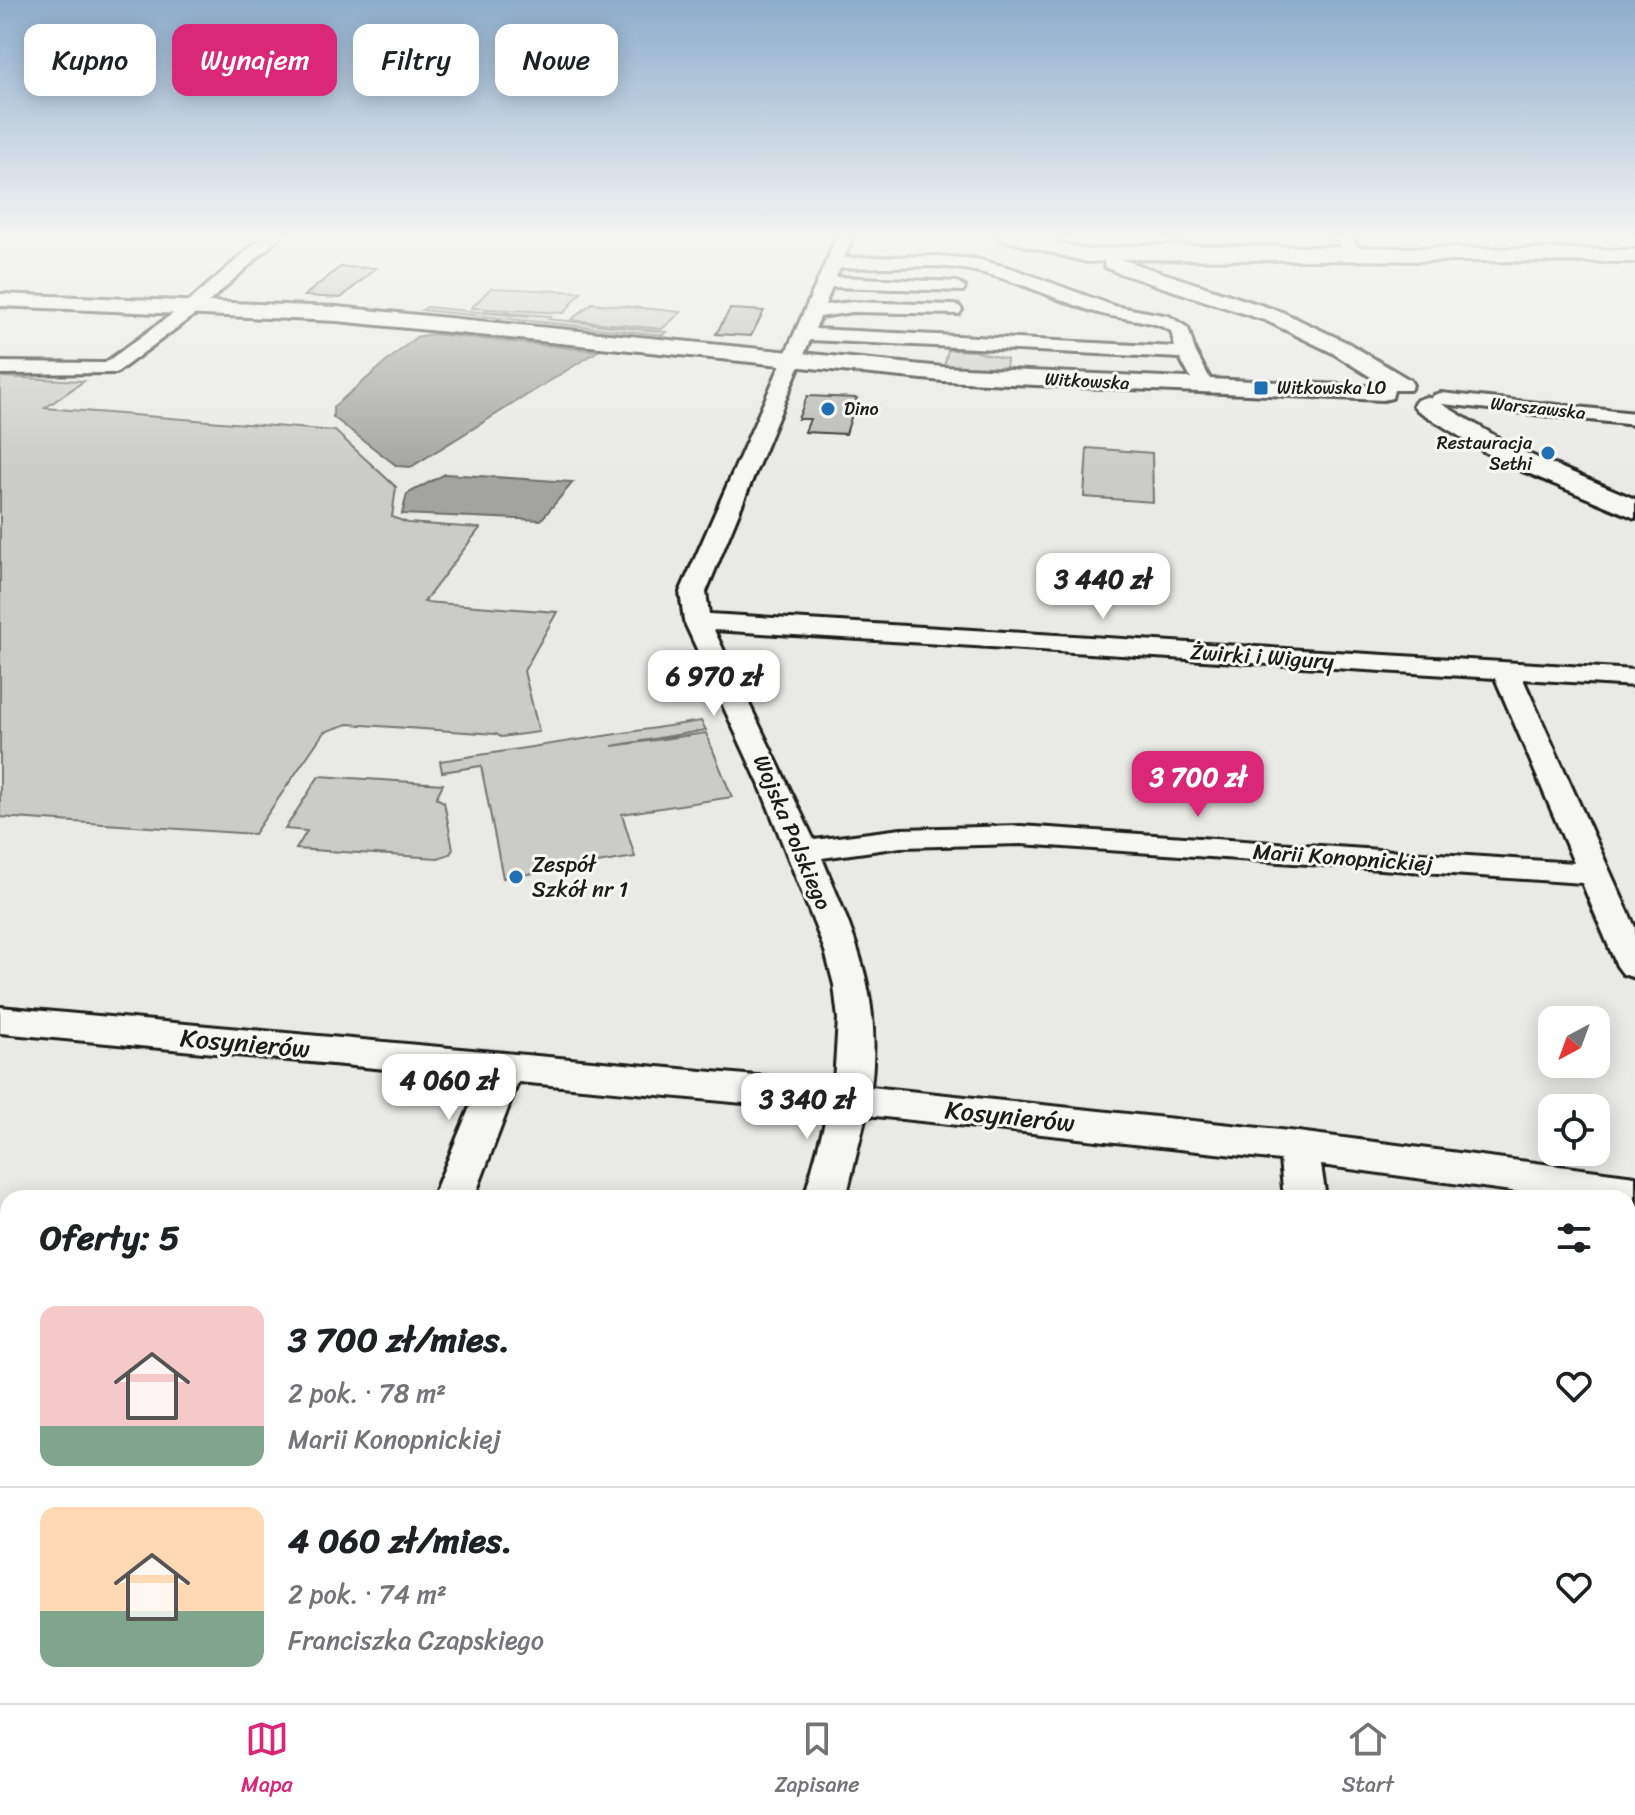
<!DOCTYPE html>
<html lang="pl">
<head>
<meta charset="utf-8">
<style>
	body { margin:0; font-family:Sriracha,sans-serif; background:#f2f2f2; color:#202124; height:100vh; display:flex; flex-direction:column; font-size:30px; white-space:nowrap }
	* { box-sizing:border-box; margin:0 }
	p { font-size:26px; color:#757577 }
	.icon { flex:none; width:44px; height:44px; fill:none; stroke:currentColor; stroke-width:2; stroke-linecap:round; stroke-linejoin:round }
	.map { position:relative; flex:1; overflow:hidden }
	.side { position:absolute; left:0px; top:1190px; width:1636px; height:514px; display:flex; flex-direction:column; background:#fff; border-radius:24px 24px 0 0; box-shadow:0 4px 20px #0003 }
	.side>* { flex:none }
	.banner { position:absolute; left:24px; top:24px; width:800px; height:72px; display:flex; gap:16px }
	.needle { width:52px; rotate:221deg }
	.buttons { position:absolute; left:1538px; top:1006px; display:grid; gap:16px }
	.buttons a { display:grid; place-items:center; width:72px; height:72px; border-radius:16px; background:#fff; box-shadow:0 4px 20px #0003; font-size:40px }
	.price { position:absolute; translate:-50% -68px; padding:0 18px; border-radius:16px; background:#fff; color:#222; font-size:26px; line-height:52px; filter:drop-shadow(0 2px 4px #0008) }
	.price::after { content:''; position:absolute; left:50%; top:48px; width:24px; height:18px; margin-left:-12px; background:inherit; clip-path:polygon(0 0,100% 0,50% 100%) }
	.price.on { background:#db2777; color:#fff }
	ul { padding:0; list-style:none }
	li { display:flex; align-items:center; gap:24px; height:200px; padding:0 40px }
	li+li { border-top:2px solid #e0e0e0 }
	li span { display:grid; place-items:center; flex:none; width:224px; height:160px; border-radius:16px; color:#555 }
	li>.icon { margin-inline-start:auto }
	span .icon { width:96px; height:96px; fill:#fffc; stroke-width:1 }
	li b { font-size:34px }
	h2 { display:flex; justify-content:space-between; align-items:center; height:96px; padding:0 40px; font-size:34px }
	.tag { padding:0 28px; border-radius:16px; background:#fff; box-shadow:0 4px 20px #0003; font-size:28px; line-height:72px }
	.tag.on { background:#db2777; color:#fff }
	.dock { display:flex; justify-content:space-around; align-items:center; height:112px; border-top:2px solid #e0e0e0; background:#fff; font-size:22px; color:#757577 }
	.dock a { display:grid; justify-items:center; gap:4px }
	.dock .on { color:#db2777 }
	.map>svg:first-child { display:block }
	.green { fill:#cbcbc7; stroke:#747472; stroke-width:2 }
	.water { fill:#a3a3a1; stroke:#6d6d6c; stroke-width:2 }
	.building { fill:#b6b6b3; stroke:#1c1c1c; stroke-width:2 }
	.lines { fill:none; stroke-linecap:round; stroke-linejoin:round }
	.minor-casing { stroke:#1c1c1c; stroke-width:6 }
	.tertiary-casing { stroke:#1c1c1c; stroke-width:6 }
	.minor { fill:#f6f6f2; fill-rule:evenodd }
	.tertiary { fill:#f6f6f2; fill-rule:evenodd }
	.poi-dot { fill:#1f6fb2; stroke:#f6f6f2; stroke-width:3 }
	.labels { text-anchor:middle; stroke-width:6; stroke-linejoin:round; paint-order:stroke }
	.far-street-label { font-size:18px; fill:#1c1c1c; stroke:#f6f6f2 }
	.far-poi-label { font-size:18px; fill:#1c1c1c; stroke:#f6f6f2; text-anchor:start }
	.street-label { font-size:22px; fill:#1c1c1c; stroke:#f6f6f2 }
	.poi-label { font-size:22px; fill:#1c1c1c; stroke:#f6f6f2; text-anchor:start }
	.near-street-label { font-size:26px; fill:#1c1c1c; stroke:#f6f6f2 }
</style>
</head>
<body>
<div class="map">
<svg width="1635" height="1703" viewBox="0 0 1635 1703">
	<rect width="100%" height="100%" fill="#e9e9e5"/>
	<filter id="ink" filterUnits="userSpaceOnUse"><feTurbulence type="fractalNoise" baseFrequency=".0125" numOctaves="2"/><feDisplacementMap in="SourceGraphic" scale="16" xChannelSelector="R" yChannelSelector="G"/><feConvolveMatrix kernelMatrix="1 2 1 2 8 2 1 2 1" color-interpolation-filters="sRGB"/></filter>
	<g filter="url(#ink)">
		<!-- green -->
		<g class="green">
			<path d="M491 288 581 292 564 313 471 308Z"/>
			<path d="M592 303 681 312 662 329 571 320Z"/>
			<path d="M427 307 529 317 484 311 551 316 549 319 667 332 663 335 422 310Z"/>
			<path d="M948 350 973 351 1007 359 1006 370 944 367Z"/>
			<path d="M0 373H8L4 377 84 381 45 408 335 431 396 487 392 517 408 523 480 528 424 602 557 612 524 671 539 732 501 737 496 734 348 724 324 732 254 834 0 817Z"/>
			<path d="M1087 448 1152 453 1153 502 1084 497Z"/>
			<path d="M701 721 706 730 612 746 706 733 732 797 622 814 635 857 503 878 481 766 442 772 440 761Z"/>
			<path d="M319 776 443 784 436 798 444 802 453 849 450 854 438 858 296 849 307 831 285 829Z"/>
		</g>
		<!-- water -->
		<g class="water">
			<path d="M432 334 598 351 411 467 397 466 333 417V407L416 337Z"/>
			<path d="M445 474 573 482 541 520 402 514 407 494Z"/>
		</g>
		<!-- building -->
		<g class="building">
			<path d="M340 267 376 268 341 298 304 296Z"/>
			<path d="M730 309 764 311 751 336 716 334Z"/>
			<path d="M807 396 857 398 846 434 805 432 810 419H798Z"/>
		</g>
		<g class="lines">
			<!-- minor casing -->
			<g class="minor-casing">
				<g id="minor">
					<path d="M265 235H282L198 312 116 373 0 374V362L105 363 186 304Z"/>
					<path d="M838 235H854L844 258 936 256 976 259 1014 269 1114 306 1169 316 1188 328 1195 351 1214 386 1204 392 1197 390 1180 358 810 340 706 592 709 614 1635 670V686L1523 679 1635 927V978L1623 974 1617 966 1582 883 1021 844 901 847 822 858C856 941 882 994 871 1087L1298 1132 1635 1176V1208L1628 1207V1198H1562L1321 1165 1326 1198H1284L1280 1160 866 1115 846 1198H804L828 1111 518 1082 474 1198H432L482 1078 0 1033V1007L834 1083 838 1019 834 985 825 951 760 786 684 621 680 592ZM936 266C998 269 1041 295 1098 313 1122 320 1149 318 1171 331L1175 347 815 329 820 317 852 312 959 314 962 310 959 306 953 305 852 302 825 305 832 287 963 291 965 287 957 282 836 277 840 268ZM714 630 1495 678 1574 863 1021 826 901 829 814 840Z"/>
					<path d="M1333 235H1349L1362 253 1360 256H1348Z"/>
					<path d="M1441 393 1635 413V425L1434 403 1431 399 1434 395Z"/>
					<path d="M0 1443 8 1446V1491L0 1488Z"/>
					<path d="M8 1681V1696H61L58 1703H0V1695Z"/>
					<path d="M670 1696H724L722 1703H668Z"/>
					<rect x="1028" y="1696" width="54" height="7"/>
					<rect x="1272" y="1696" width="54" height="7"/>
				</g>
			</g>
			<!-- tertiary casing -->
			<g class="tertiary-casing">
				<g id="tertiary">
					<path d="M997 235H1030L1087 250 1144 245 1635 250V262L1120 259 1282 312 1348 343 1410 380 1413 385 1410 390H1394L1392 398 1383 400 943 381 337 321 0 306V294L337 307 943 367 1387 387 1331 352 1267 321 1119 273 1105 267 1104 261 1087 262 1000 239Z"/>
					<path d="M1426 397 1435 400 1519 450 1635 499V518L1501 462 1417 410 1413 405 1417 400Z"/>
				</g>
			</g>
			<!-- minor -->
			<use href="#minor" class="minor"/>
			<!-- tertiary -->
			<use href="#tertiary" class="tertiary"/>
		</g>
	</g>
	<!-- sky -->
	<linearGradient id="sky" x2="0" y2="1"><stop stop-color="#8cadcc"/><stop offset="0.5" stop-color="#f5f5f3"/><stop offset="1" stop-color="#f5f5f3" stop-opacity="0"/></linearGradient>
	<rect width="1635" height="473" fill="url(#sky)"/>
	<!-- markers -->
	<g class="poi-dot">
		<rect x="1253" y="380" width="16" height="16" rx="4"/>
		<circle cx="828" cy="409" r="8"/>
		<circle cx="1548" cy="453" r="8"/>
		<circle cx="516" cy="877" r="8"/>
	</g>
	<g class="labels">
		<!-- far-street labels -->
		<g class="far-street-label">
			<text transform="translate(1087 381) rotate(3)" y="6">Witkowska</text>
			<text transform="translate(1538 408) rotate(6)" y="6">Warszawska</text>
		</g>
		<!-- far-poi labels -->
		<g class="far-poi-label">
			<text x="1277" y="394">Witkowska LO</text>
			<text x="844" y="415">Dino</text>
			<text x="1532" y="449" text-anchor="end">Restauracja<tspan x="1532" dy="21">Sethi</tspan></text>
		</g>
		<!-- street labels -->
		<g class="street-label">
			<text transform="translate(1262 656) rotate(4)" y="8">Żwirki i Wigury</text>
			<text transform="translate(793 832) rotate(67)" y="8">Wojska Polskiego</text>
			<text transform="translate(1343 857) rotate(4)" y="8">Marii Konopnickiej</text>
		</g>
		<!-- poi labels -->
		<g class="poi-label">
			<text x="532" y="872">Zespół<tspan x="532" dy="25">Szkół nr 1</tspan></text>
		</g>
		<!-- near-street labels -->
		<g class="near-street-label">
			<text transform="translate(245 1043) rotate(5)" y="9">Kosynierów</text>
			<text transform="translate(1010 1116) rotate(6)" y="9">Kosynierów</text>
		</g>
	</g>
</svg>
<div class="buttons">
<a><svg class="needle" viewBox="-14 -14 28 28"><path d="M0-13l5 13h-10z" fill="#e53935"/><path d="M0 13l5-13h-10z" fill="#757577"/></svg></a>
<a><svg class="icon" aria-label="locate" viewBox="0 0 24 24"><circle cx="12" cy="12" r="6"/><path d="M12 2v4M12 18v4M2 12h4M18 12h4"/></svg></a>
</div>
<b class="price" style="left:1103px;top:621px">3 440 zł</b>
<b class="price" style="left:714px;top:718px">6 970 zł</b>
<b class="price on" style="left:1198px;top:819px">3 700 zł</b>
<b class="price" style="left:449px;top:1122px">4 060 zł</b>
<b class="price" style="left:807px;top:1141px">3 340 zł</b>
<div class="banner">
<a class="tag">Kupno</a>
<a class="tag on">Wynajem</a>
<a class="tag">Filtry</a>
<a class="tag">Nowe</a>
</div>
<section class="side">
<h2>Oferty: 5<svg class="icon" aria-label="filters" viewBox="0 0 24 24"><path d="M4 7h16M4 17h16"/><circle cx="9" cy="7" r="2"/><circle cx="15" cy="17" r="2"/></svg></h2>
<ul>
<li><span style="background:linear-gradient(#f6c9c9 75%,#7fa58c 0)"><svg class="icon" aria-label="home" viewBox="0 0 24 24"><path d="M3 11l9-7 9 7M6 9v11h12V9"/></svg></span><div><b>3 700 zł/mies.</b><p>2 pok. · 78 m²</p><p>Marii Konopnickiej</p></div><svg class="icon" aria-label="heart" viewBox="0 0 24 24"><path d="M12 20l-8-8c-3-5 5-10 8-4 3-6 11-1 8 4z"/></svg></li>
<li><span style="background:linear-gradient(#ffd9b3 65%,#7fa58c 0)"><svg class="icon" aria-label="home" viewBox="0 0 24 24"><path d="M3 11l9-7 9 7M6 9v11h12V9"/></svg></span><div><b>4 060 zł/mies.</b><p>2 pok. · 74 m²</p><p>Franciszka Czapskiego</p></div><svg class="icon" aria-label="heart" viewBox="0 0 24 24"><path d="M12 20l-8-8c-3-5 5-10 8-4 3-6 11-1 8 4z"/></svg></li>
</ul>
</section>
</div>
<nav class="dock">
<a class="on"><svg class="icon" aria-label="map" viewBox="0 0 24 24"><path d="M3 6l6-2 6 2 6-2v14l-6 2-6-2-6 2zM9 4v14M15 6v14"/></svg>Mapa</a>
<a><svg class="icon" aria-label="saved" viewBox="0 0 24 24"><path d="M7 4h10v16l-5-4-5 4z"/></svg>Zapisane</a>
<a><svg class="icon" aria-label="home" viewBox="0 0 24 24"><path d="M3 11l9-7 9 7M6 9v11h12V9"/></svg>Start</a>
</nav>
</body>
</html>
